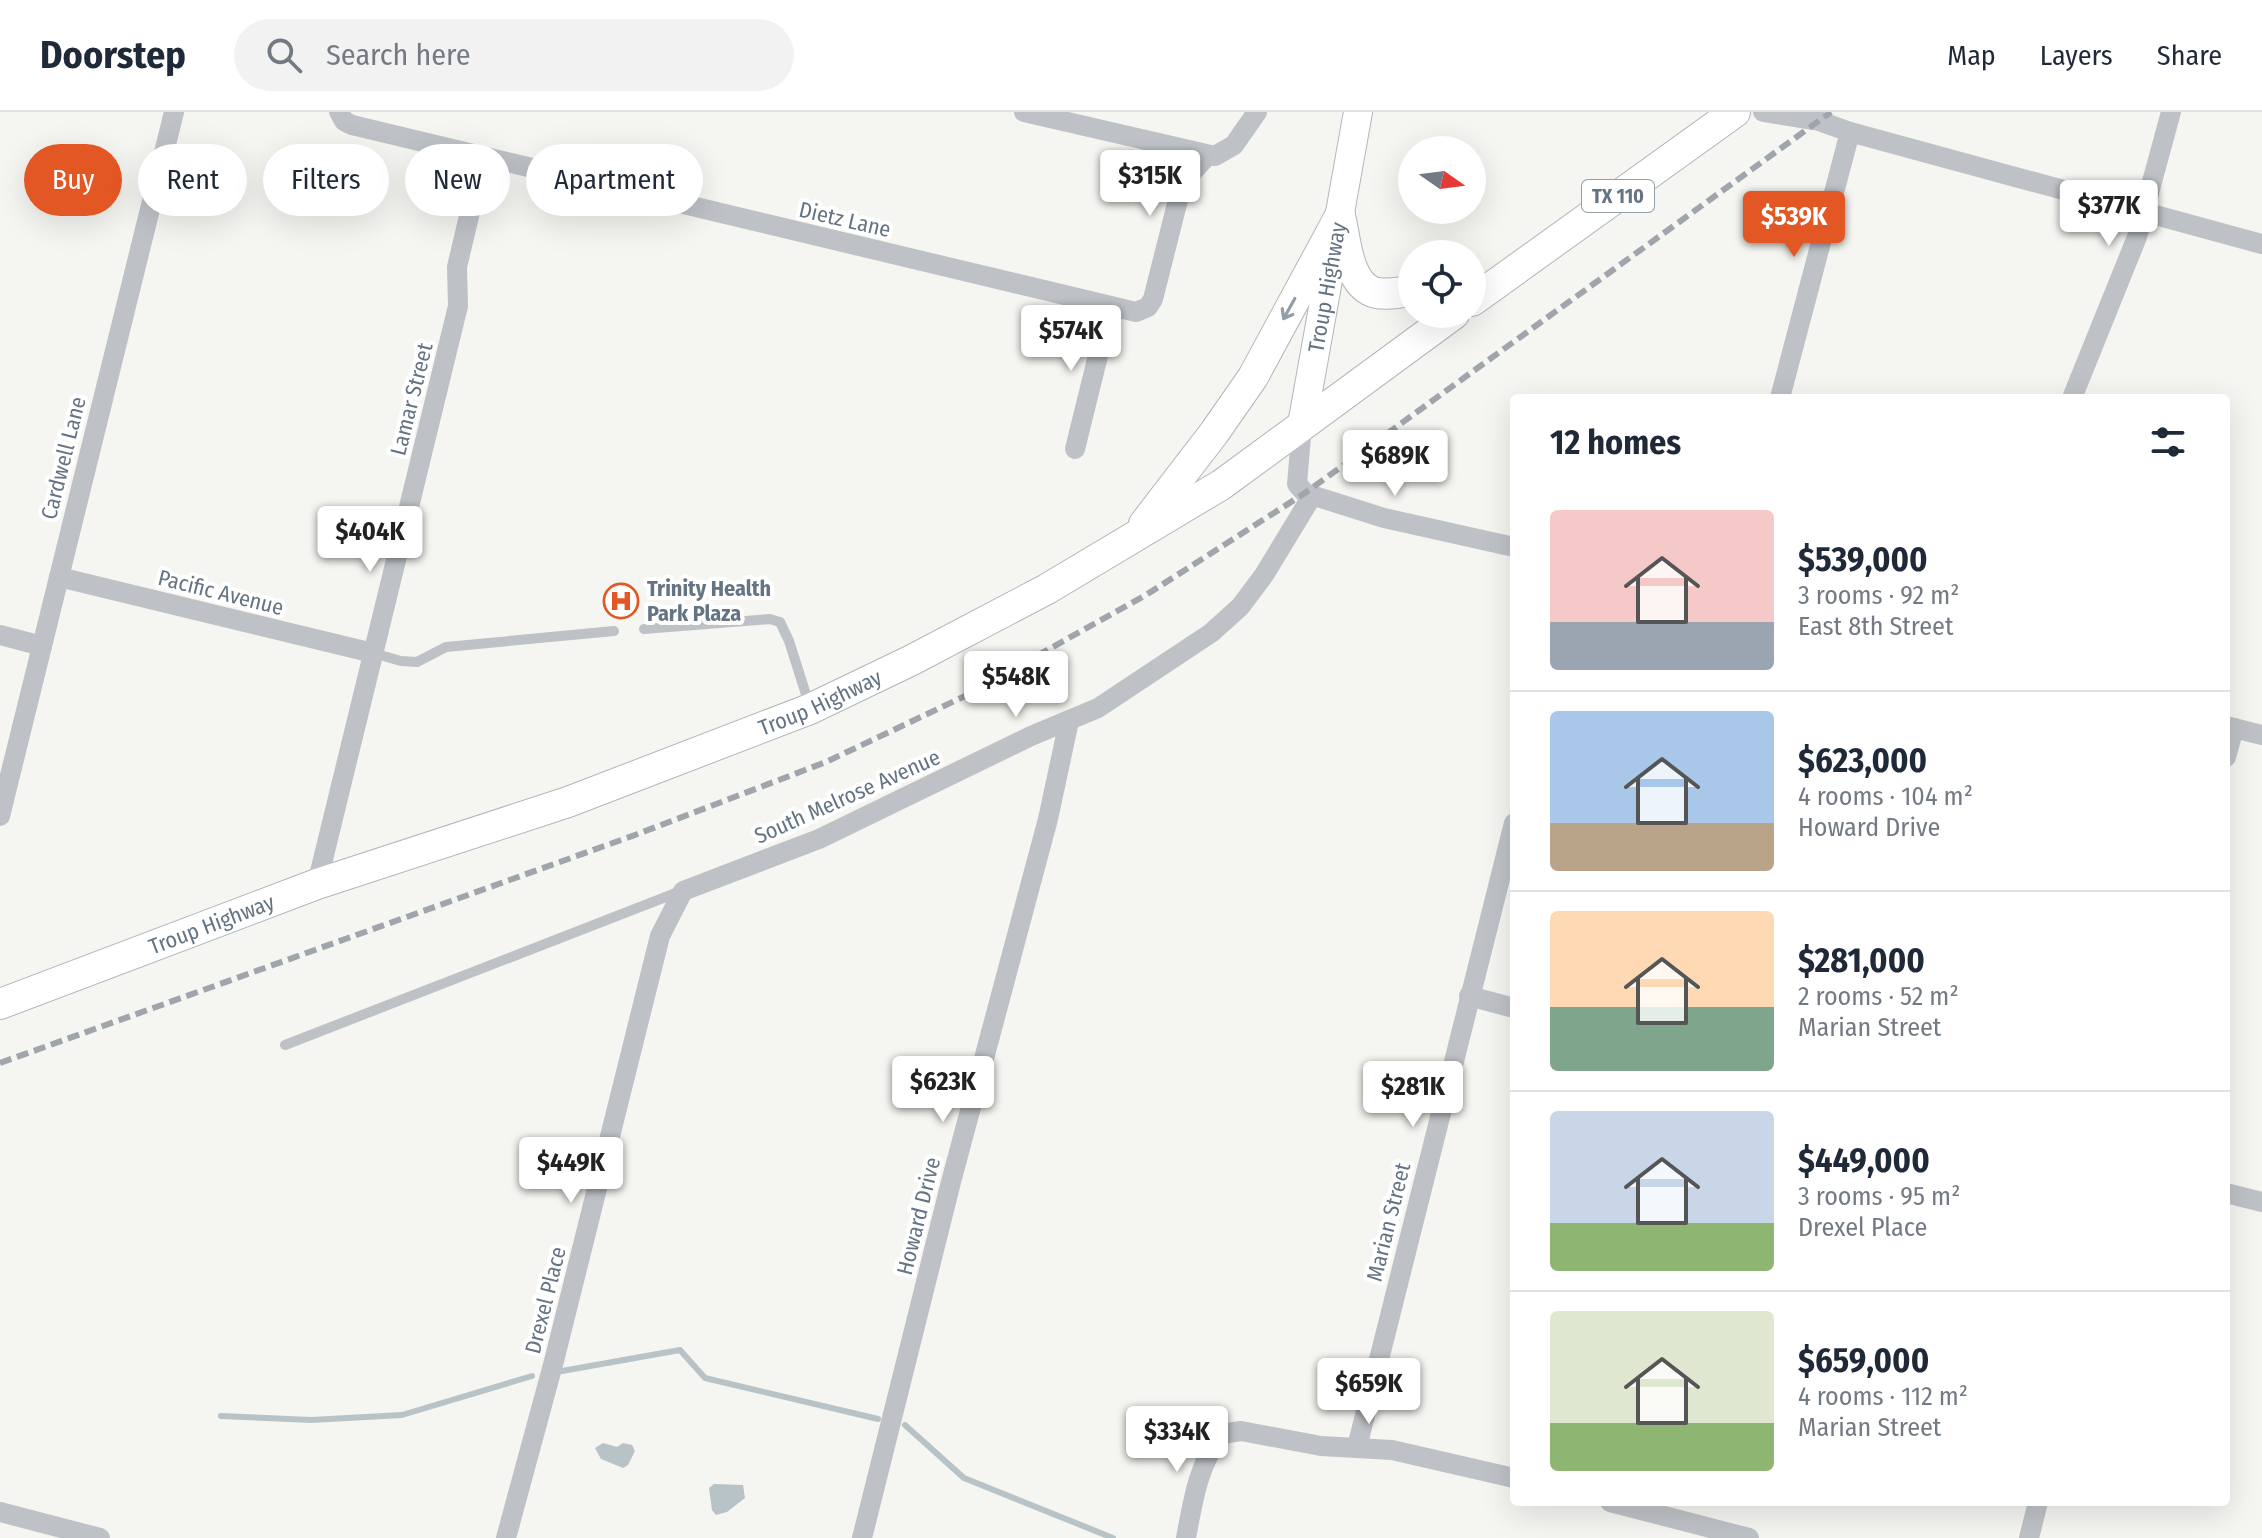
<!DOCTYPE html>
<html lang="en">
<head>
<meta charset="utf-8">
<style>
	body { margin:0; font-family:"Fira Sans Condensed",sans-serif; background:#f2f2f3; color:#1f2937; height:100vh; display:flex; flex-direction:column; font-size:30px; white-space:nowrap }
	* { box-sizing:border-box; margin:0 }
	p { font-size:26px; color:#747a83 }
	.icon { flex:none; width:44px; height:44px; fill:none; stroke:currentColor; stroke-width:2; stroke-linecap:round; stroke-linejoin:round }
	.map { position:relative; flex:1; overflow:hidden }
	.sheet { position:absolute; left:1510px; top:282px; width:720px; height:1112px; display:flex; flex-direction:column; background:#fff; border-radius:8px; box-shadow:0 8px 32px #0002 }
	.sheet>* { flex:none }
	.banner { position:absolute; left:24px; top:32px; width:760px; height:72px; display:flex; gap:16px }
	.needle { width:52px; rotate:104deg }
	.fabs { position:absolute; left:1398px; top:24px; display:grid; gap:16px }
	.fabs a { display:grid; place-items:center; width:88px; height:88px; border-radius:50%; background:#fff; box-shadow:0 8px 32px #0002; font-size:40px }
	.price { position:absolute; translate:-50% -68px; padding:0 18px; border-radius:8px; background:#fff; color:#222; font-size:26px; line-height:52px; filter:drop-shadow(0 2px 4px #0008) }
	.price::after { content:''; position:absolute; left:50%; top:48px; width:24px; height:18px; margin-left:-12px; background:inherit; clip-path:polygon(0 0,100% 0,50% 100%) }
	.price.current { background:#e25724; color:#fff }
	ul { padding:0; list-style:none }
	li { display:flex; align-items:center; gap:24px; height:200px; padding:0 40px }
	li+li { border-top:2px solid #e0e1e3 }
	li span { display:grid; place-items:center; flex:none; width:224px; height:160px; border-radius:8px; color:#555 }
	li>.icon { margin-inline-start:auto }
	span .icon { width:96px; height:96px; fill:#fffc; stroke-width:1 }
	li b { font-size:34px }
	h2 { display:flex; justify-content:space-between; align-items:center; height:96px; padding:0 40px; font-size:34px }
	.chip { padding:0 28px; border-radius:36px; background:#fff; box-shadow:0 8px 32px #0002; font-size:28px; line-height:72px }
	.chip.current { background:#e25724; color:#fff }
	header { display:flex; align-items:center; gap:48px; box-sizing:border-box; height:112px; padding:0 40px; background:#fff; border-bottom:2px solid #e0e1e3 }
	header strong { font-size:38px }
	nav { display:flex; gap:44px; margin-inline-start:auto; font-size:28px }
	.search { width:560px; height:72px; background:#f2f2f3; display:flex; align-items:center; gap:20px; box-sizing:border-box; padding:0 28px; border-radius:44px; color:#747a83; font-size:30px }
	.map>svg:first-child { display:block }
	.water { fill:#b8c3c8 }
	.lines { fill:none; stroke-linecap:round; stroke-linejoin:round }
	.stream { stroke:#b8c3c8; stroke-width:6 }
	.secondary-casing { stroke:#b2b7bc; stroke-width:30 }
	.primary-casing { stroke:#b1b6ba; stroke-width:32 }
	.lane { stroke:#bec2c6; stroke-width:10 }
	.street { stroke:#bec2c6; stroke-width:20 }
	.secondary { stroke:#fff; stroke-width:28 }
	.primary { stroke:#fff; stroke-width:30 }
	.rail { stroke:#9fa5ab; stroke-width:6; stroke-dasharray:12 6; stroke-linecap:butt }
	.oneway { stroke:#929ea8 }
	.labels { text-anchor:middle; stroke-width:8; stroke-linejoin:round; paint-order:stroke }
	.shield { fill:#fff; stroke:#929ea8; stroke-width:2 }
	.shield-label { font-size:20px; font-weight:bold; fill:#647483 }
	.street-label { font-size:22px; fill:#647483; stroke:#fff }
	.poi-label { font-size:22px; font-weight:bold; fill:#647483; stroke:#fff; text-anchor:start }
</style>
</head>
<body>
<header>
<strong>Doorstep</strong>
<div class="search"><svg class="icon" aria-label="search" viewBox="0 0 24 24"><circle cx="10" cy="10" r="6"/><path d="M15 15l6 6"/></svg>Search here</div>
<nav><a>Map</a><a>Layers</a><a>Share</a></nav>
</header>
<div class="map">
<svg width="2262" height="1426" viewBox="0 0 2262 1426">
	<rect width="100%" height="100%" fill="#f5f5f1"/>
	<!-- water -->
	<g class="water">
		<path d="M603 1331 617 1335 623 1331 632 1333 635 1339 628 1353 623 1356 601 1347 595 1336Z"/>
		<path d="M714 1372 743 1373 745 1386 727 1400 716 1403 712 1398 709 1376Z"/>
	</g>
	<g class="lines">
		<!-- stream -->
		<g class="stream">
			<path d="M562 1259 680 1238 705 1266 878 1307"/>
			<path d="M221 1304 311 1308 402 1303 532 1264"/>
			<path d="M905 1313 964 1366 1113 1426"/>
		</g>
		<!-- secondary casing -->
		<g class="secondary-casing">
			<g id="secondary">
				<path id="s1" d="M1302 313 1358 0"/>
			</g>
		</g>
		<!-- primary casing -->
		<g class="primary-casing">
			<g id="primary">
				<path d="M1340 104C1346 127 1347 170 1373 180 1385 184 1400 180 1412 179"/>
				<path d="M1472 189 1735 0"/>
				<path d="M1144 412 1214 321 1253 265 1340 104"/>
				<path id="s2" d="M0 892 317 772 568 690 810 597 912 548 1047 477 1221 373 1454 202"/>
			</g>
		</g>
		<!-- lane -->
		<g class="lane">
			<path d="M644 517 770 507 780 510 789 529 810 595"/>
			<path d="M373 541 401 549 417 550 446 535 614 519"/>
			<path d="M285 933 681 779"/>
		</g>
		<!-- street -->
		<g class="street">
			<path d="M339 0 344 9 352 13 1136 200 1148 195 1153 187 1180 80 1186 67 1208 43"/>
			<path d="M1024 0 1215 44 1234 33 1257 0"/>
			<path d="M1763 0 1819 9 1850 20 2262 132"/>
			<path d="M1780 286 1850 20"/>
			<path d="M2072 286 2137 125 2171 0"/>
			<path d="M1302 313 1297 372 1305 381 1384 406 1514 435"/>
			<path d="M1075 337 1110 195"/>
			<path d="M59 465 373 541"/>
			<path d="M0 523 42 534"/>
			<path d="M2226 614 2262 623"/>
			<path d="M2226 645 2234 616"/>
			<path d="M0 704 174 0"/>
			<path d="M317 772 458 194 457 155 483 45"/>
			<path d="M1469 884 1514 896"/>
			<path d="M2226 1081 2262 1090"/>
			<path d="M1357 1335 1514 711"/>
			<path d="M1610 1390 1749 1426"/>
			<path d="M0 1400 100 1426"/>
			<path d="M506 1426 554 1249 660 824 683 779 819 727 1031 624 1098 596 1211 521 1240 495 1264 463 1312 384"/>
			<path d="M862 1426 951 1070 1048 707 1069 609"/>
			<path d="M1186 1426C1193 1389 1198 1352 1222 1322L1241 1319 1321 1334 1392 1338 1514 1366"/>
			<path d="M2029 1426 2038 1390"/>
		</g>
		<!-- secondary -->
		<use href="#secondary" class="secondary"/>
		<!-- primary -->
		<use href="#primary" class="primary"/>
		<!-- rail -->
		<path class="rail" d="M0 951 635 723 826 650 963 585 1146 483 1305 381 1831 0"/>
	</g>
	<!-- one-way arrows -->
	<defs><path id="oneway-shaft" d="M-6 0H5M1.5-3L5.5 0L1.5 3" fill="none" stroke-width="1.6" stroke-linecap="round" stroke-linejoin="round" transform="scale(2)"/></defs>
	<use class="oneway" href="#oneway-shaft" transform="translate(1289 197) rotate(119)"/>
	<!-- icons -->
	<defs>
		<g id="hospital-ring" transform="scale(1.8)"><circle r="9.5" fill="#fff" stroke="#e25724" stroke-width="1.5"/><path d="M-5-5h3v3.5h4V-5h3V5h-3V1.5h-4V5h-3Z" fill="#e25724"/></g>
	</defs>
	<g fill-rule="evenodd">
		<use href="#hospital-ring" x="621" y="489"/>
	</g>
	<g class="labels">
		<!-- shield labels -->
		<rect class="shield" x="1582" y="68" width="72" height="32" rx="6"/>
		<g class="shield-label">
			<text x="1618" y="91">TX 110</text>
		</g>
		<!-- street labels -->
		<g class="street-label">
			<text transform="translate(845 107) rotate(13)" y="8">Dietz Lane</text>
			<text dy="8" stroke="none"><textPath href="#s1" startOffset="140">Troup Highway</textPath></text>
			<text transform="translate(411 287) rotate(-76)" y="8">Lamar Street</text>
			<text transform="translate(63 346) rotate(-76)" y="8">Cardwell Lane</text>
			<text transform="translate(221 480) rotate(14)" y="8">Pacific Avenue</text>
			<text dy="8" stroke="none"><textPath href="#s2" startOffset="874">Troup Highway</textPath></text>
			<text transform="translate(847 684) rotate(-24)" y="8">South Melrose Avenue</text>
			<text dy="8" stroke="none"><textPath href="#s2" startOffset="226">Troup Highway</textPath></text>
			<text transform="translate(918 1104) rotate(-76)" y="8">Howard Drive</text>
			<text transform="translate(1388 1110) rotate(-76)" y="8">Marian Street</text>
			<text transform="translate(545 1188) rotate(-76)" y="8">Drexel Place</text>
		</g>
		<!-- poi labels -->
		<g class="poi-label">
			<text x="647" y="484">Trinity Health<tspan x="647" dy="25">Park Plaza</tspan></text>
		</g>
	</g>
</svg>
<div class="fabs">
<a><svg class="needle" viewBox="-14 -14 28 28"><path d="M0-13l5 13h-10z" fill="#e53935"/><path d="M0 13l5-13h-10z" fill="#747a83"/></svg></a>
<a><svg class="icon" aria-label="locate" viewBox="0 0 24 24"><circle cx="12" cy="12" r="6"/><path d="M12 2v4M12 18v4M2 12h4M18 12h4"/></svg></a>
</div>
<b class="price" style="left:1150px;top:106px">$315K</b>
<b class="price" style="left:2109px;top:136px">$377K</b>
<b class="price current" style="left:1794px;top:147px">$539K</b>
<b class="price" style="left:1071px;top:261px">$574K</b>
<b class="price" style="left:1395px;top:386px">$689K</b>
<b class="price" style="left:370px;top:462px">$404K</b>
<b class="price" style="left:1016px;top:607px">$548K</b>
<b class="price" style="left:943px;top:1012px">$623K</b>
<b class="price" style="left:1413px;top:1017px">$281K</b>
<b class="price" style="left:571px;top:1093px">$449K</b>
<b class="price" style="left:1369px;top:1314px">$659K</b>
<b class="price" style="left:1177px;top:1362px">$334K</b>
<div class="banner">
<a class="chip current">Buy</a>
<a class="chip">Rent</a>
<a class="chip">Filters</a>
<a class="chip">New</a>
<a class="chip">Apartment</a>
</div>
<section class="sheet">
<h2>12 homes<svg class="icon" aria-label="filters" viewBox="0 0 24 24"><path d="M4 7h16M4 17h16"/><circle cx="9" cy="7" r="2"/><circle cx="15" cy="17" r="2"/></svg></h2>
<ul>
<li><span style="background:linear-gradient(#f6c9c9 70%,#9aa5b1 0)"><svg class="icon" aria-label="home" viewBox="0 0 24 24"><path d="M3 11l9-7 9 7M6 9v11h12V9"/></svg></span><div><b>$539,000</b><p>3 rooms · 92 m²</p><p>East 8th Street</p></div></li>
<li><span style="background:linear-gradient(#a9c7e8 70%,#b9a48a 0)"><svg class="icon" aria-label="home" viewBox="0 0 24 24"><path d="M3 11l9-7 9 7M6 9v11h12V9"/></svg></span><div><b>$623,000</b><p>4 rooms · 104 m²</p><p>Howard Drive</p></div></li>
<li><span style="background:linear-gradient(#ffd9b3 60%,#7fa58c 0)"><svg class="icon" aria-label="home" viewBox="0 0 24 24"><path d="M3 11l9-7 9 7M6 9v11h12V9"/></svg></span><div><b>$281,000</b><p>2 rooms · 52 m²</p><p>Marian Street</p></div></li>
<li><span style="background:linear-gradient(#c9d6e8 70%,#8fb573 0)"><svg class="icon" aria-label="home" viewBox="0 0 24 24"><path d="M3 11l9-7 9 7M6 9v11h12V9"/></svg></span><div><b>$449,000</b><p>3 rooms · 95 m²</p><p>Drexel Place</p></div></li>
<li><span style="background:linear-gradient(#dfe7d0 70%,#8fb573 0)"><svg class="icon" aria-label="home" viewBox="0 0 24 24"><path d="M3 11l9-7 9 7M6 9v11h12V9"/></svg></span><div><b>$659,000</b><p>4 rooms · 112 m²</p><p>Marian Street</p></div></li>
</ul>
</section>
</div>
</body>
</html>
